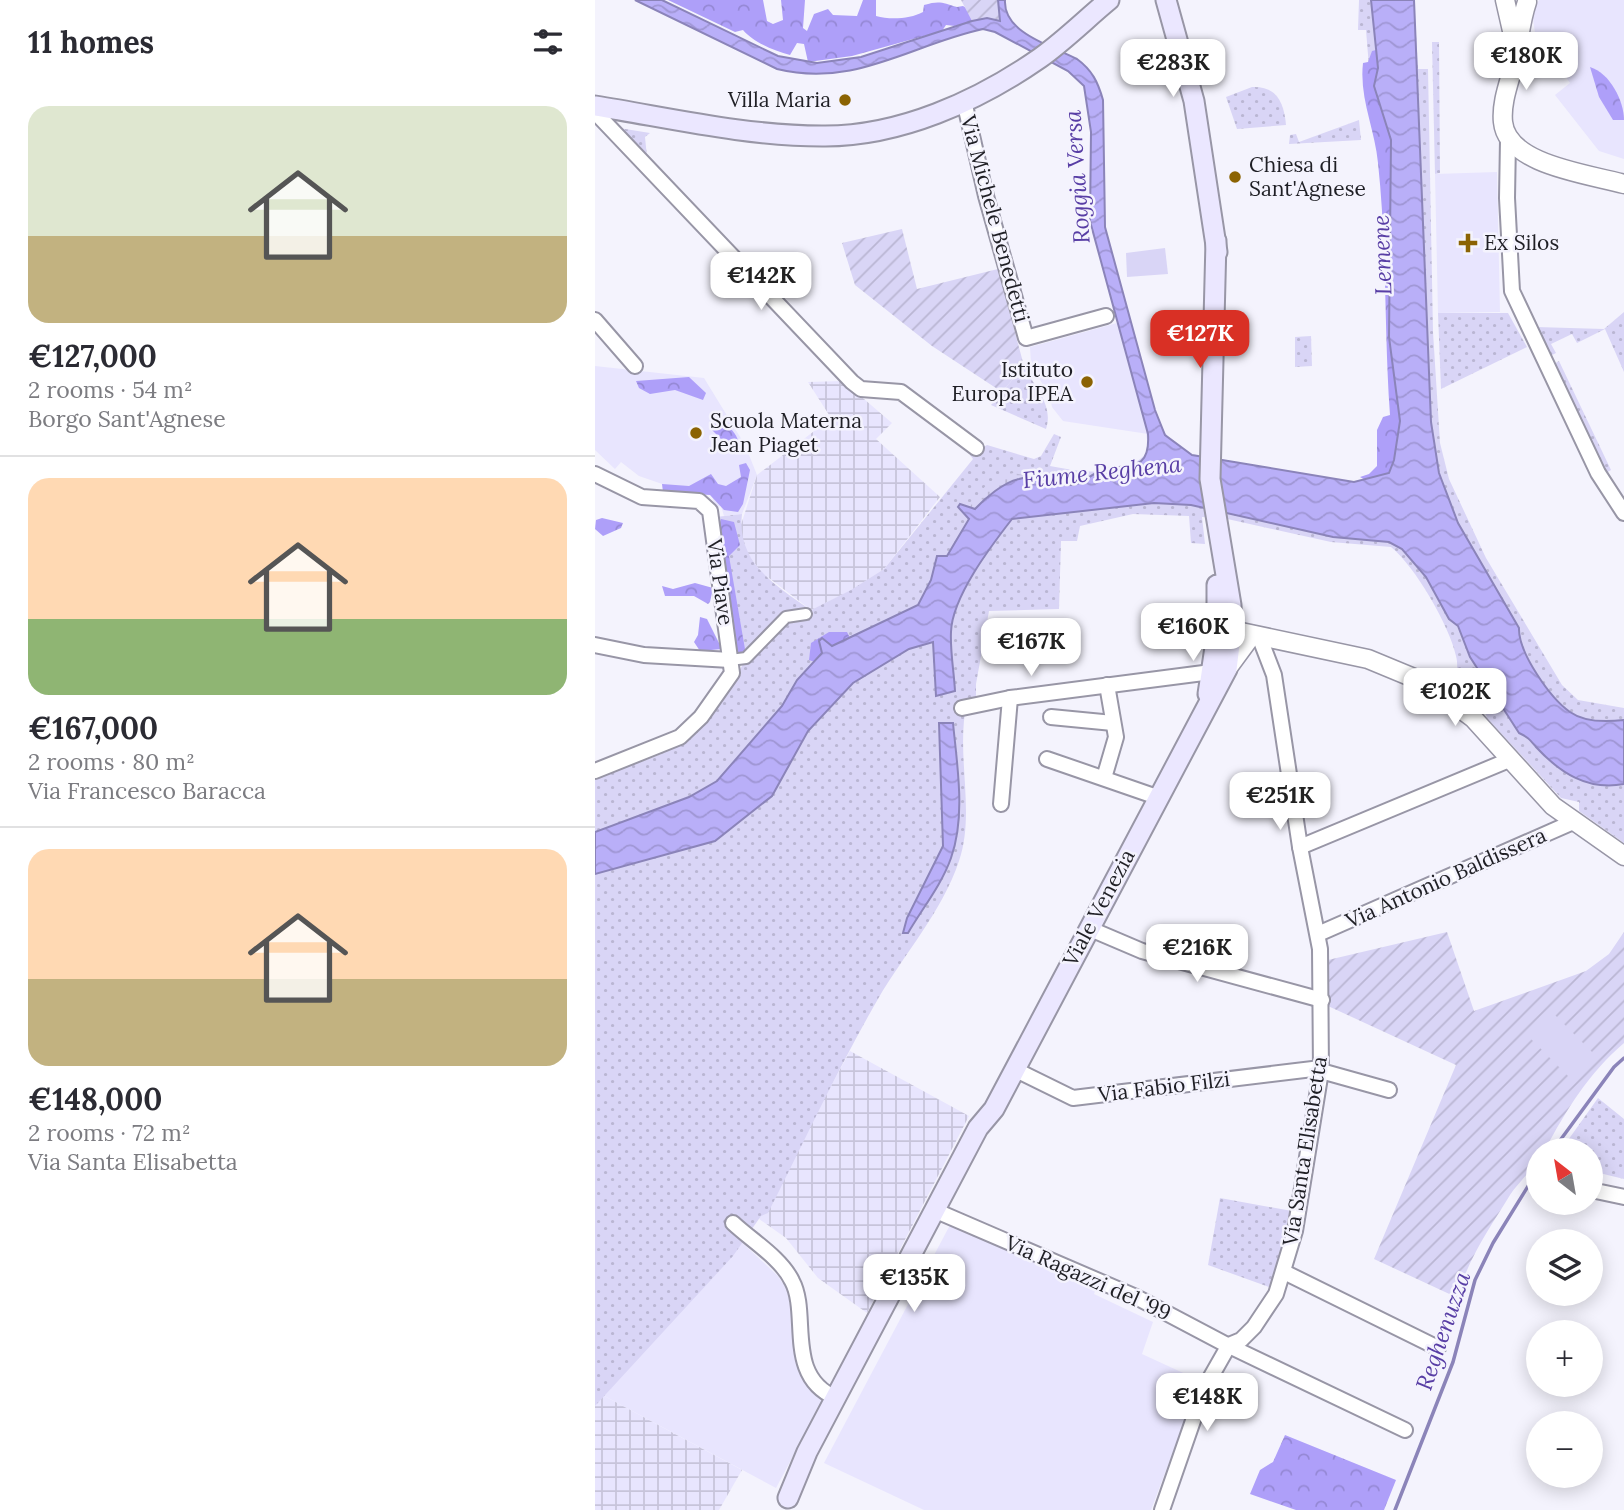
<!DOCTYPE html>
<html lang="en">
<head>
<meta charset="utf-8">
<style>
	body { margin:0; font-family:Lora,serif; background:#f7f7f7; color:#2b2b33; height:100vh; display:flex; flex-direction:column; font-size:26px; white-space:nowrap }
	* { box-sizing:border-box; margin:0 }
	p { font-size:23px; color:#7c7c81 }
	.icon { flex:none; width:38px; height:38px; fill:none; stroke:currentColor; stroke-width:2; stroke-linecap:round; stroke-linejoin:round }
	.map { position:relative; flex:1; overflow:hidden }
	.side { display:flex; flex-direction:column; background:#fff; width:595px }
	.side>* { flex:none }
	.needle { width:46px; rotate:329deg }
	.controls { position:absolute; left:931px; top:1138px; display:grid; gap:14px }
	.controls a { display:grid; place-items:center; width:77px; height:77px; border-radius:50%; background:#fff; box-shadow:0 4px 18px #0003; font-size:35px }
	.price { position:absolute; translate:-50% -60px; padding:0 16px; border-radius:14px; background:#fff; color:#222; font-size:23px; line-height:46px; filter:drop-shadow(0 2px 4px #0008) }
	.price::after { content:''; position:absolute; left:50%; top:42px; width:21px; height:16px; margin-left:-10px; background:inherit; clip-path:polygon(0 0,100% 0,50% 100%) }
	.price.on { background:#d93025; color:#fff }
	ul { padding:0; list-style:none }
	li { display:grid; align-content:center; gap:14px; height:371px; padding:0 28px }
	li+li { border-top:2px solid #e1e1e2 }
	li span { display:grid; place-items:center; height:217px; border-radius:21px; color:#555 }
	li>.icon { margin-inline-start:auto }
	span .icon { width:126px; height:126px; fill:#fffc; stroke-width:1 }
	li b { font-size:30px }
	h2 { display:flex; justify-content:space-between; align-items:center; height:84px; padding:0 28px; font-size:30px }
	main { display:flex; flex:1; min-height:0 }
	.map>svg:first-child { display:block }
	.built { fill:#e8e5fe }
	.industrial { fill:url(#industrial-grid) }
	.grass { fill:url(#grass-dots) }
	.forest { fill:url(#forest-crowns) }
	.wetland { fill:url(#wetland-marsh) }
	.garden { fill:url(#garden-furrows) }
	.pitch { fill:#d9d5f6 }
	.water { fill:url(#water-waves); stroke:#8b84b9; stroke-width:2 }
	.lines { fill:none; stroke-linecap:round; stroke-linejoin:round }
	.stream { stroke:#8b84b9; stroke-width:3.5 }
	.pedestrian-casing { stroke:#9896a6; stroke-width:14 }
	.minor-casing { stroke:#9896a6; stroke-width:18 }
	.tertiary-casing { stroke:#9896a6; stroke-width:21 }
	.secondary-casing { stroke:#9896a6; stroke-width:23 }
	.pedestrian { stroke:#fff; stroke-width:10 }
	.minor { stroke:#fff; stroke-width:14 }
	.tertiary { stroke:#fff; stroke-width:18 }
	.secondary { stroke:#ebe7ff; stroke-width:19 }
	.poi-dot { fill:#8b6303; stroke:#f4f3fd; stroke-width:2.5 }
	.labels { text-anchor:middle; stroke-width:5; stroke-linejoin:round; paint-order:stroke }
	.poi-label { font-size:21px; fill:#1f1f25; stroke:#f4f3fd; text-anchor:start }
	.street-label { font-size:21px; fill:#1f1f25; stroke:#f4f3fd }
	.water-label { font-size:23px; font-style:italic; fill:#583ea5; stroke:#f4f3fd }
</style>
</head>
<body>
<main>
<section class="side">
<h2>11 homes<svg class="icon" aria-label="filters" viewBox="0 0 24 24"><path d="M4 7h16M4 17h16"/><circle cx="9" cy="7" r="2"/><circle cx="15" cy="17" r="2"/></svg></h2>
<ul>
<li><span style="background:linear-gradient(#dfe7d0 60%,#c2b280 0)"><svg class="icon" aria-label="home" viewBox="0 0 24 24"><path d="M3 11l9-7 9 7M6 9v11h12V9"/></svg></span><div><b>€127,000</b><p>2 rooms · 54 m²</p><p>Borgo Sant'Agnese</p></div></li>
<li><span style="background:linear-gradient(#ffd9b3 65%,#8fb573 0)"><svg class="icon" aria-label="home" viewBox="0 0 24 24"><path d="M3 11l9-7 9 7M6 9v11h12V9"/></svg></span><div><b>€167,000</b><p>2 rooms · 80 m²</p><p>Via Francesco Baracca</p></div></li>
<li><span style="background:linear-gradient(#ffd9b3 60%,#c2b280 0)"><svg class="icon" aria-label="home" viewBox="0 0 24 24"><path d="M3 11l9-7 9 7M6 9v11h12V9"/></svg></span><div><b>€148,000</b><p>2 rooms · 72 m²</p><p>Via Santa Elisabetta</p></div></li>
</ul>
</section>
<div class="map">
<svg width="1029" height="1510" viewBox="0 0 1029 1510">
	<defs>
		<pattern id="industrial-grid" width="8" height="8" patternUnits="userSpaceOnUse" patternTransform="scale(1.75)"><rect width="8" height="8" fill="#e8e5fe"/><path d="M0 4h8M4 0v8" fill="none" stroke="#c7c4da"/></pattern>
		<pattern id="grass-dots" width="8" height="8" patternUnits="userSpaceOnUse" patternTransform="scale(1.75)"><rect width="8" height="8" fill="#d9d5f6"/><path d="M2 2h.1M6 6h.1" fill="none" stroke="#bab6d3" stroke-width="1.8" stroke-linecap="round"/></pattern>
		<pattern id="forest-crowns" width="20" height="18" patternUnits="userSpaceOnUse" patternTransform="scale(1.75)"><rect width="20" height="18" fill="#ae9ff9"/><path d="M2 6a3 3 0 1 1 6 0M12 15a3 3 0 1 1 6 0" fill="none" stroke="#9588d5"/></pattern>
		<pattern id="wetland-marsh" width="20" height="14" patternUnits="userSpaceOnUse" patternTransform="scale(1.75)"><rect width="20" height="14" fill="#d9d5f6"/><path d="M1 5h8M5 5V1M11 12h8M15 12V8" fill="none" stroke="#bab6d3"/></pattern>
		<pattern id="garden-furrows" width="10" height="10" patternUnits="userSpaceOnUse" patternTransform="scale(1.75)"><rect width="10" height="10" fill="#d9d5f6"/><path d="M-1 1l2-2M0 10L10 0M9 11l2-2" fill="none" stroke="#bab6d3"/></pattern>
		<pattern id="water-waves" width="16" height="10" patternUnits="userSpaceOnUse" patternTransform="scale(1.75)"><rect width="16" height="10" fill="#b9aff8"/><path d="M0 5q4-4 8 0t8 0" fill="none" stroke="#9f96d4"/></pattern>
	</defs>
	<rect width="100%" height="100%" fill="#f4f3fd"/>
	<!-- built -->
	<g class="built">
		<path d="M944 0H1029V159L1004 151 960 95 975 83 940 33 937 11Z"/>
		<path d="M902 172 905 312 843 313 840 174Z"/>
		<path d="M522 323 553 434 468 421 457 407 455 397 436 364 435 347Z"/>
		<path d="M0 366 109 378 150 445 162 475 147 514 129 516 126 506 120 507 115 488 70 485 44 476 26 462 20 469 0 450Z"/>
		<path d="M355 1225 502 1286 499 1294 558 1322 547 1354 597 1377 604 1383 556 1510H329L229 1463Z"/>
		<path d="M140 1236 183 1276 193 1291 202 1356 227 1402 181 1488 0 1391Z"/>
	</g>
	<!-- industrial -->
	<g class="industrial">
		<path d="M248 381 297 423 281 439 345 497 289 569 257 590 216 610 166 572 149 548 145 528 162 475 236 418 213 382Z"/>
		<path d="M255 1051 374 1116 272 1313 223 1278 191 1238 164 1219Z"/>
		<path d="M0 1391 147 1470 124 1510H0Z"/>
	</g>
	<!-- grass -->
	<g class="grass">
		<path d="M764 0H819L823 69H833L838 332 845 443 854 479 891 558 967 685 983 700 1029 708V843L984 811V802L966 798 892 718 889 708 862 679C862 672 863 663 861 656 855 627 820 566 796 547L736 542 628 518 607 517 610 544 596 543 594 516 538 514 485 526 482 541H466L464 609 394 611 381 684V699L372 702C360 754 381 811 364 861 347 912 309 954 283 999 243 1068 209 1142 173 1213L166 1216 138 1256 0 1406V776C29 766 66 759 90 740 119 719 136 684 154 654L143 661 121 517 147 514C141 562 181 586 216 610L256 590 289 569 378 459 375 455 392 445 439 459 446 456 459 434 466 437 455 466C487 472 531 480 553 451L551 428 564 424 578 444 597 455 759 482 772 481 794 473 799 460 796 140 774 67 771 30H763Z"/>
		<path d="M837 42H844L845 173 840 174Z"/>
		<path d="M657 87C682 86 689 103 691 125L642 129 631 97Z"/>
		<path d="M764 120 766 140 694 144 695 135 701 134 704 142Z"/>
		<path d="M24 128 55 133 50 137 52 157Z"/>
		<path d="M1029 312V372L1010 329 982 343 977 334 956 344 961 353 955 356 941 327 1009 329Z"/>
		<path d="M843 313H913L932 347 846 389Z"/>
		<path d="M716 336 717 366 700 367V337Z"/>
		<path d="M964 361 1016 470 1011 473 959 364Z"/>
		<path d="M429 366C439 387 459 404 451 429L396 405Z"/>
		<path d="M1003 1098 1029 1119V1179L996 1171V1150H966Z"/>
		<path d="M625 1198 697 1211 690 1244 674 1287 613 1265Z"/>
	</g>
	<!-- forest -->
	<g class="forest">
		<path d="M73 0H168L172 21 178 24 188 20 186 0H210L208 28 212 31 219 14 233 9 238 15 262 16 268 0H281V16C295 20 315 19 328 12L329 5C345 0 348 3 362 7L368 6 388 18 360 26 351 25 347 31 257 56 213 62 209 44 202 43 195 55C179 51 158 42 148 30L140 32Z"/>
		<path d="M781 50 783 68 779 86 796 140 794 337 805 421 799 460 794 473 772 481 765 477 774 474 782 466V430L788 417 795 415C789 331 792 246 783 163 780 129 764 98 768 63L773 62 777 51Z"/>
		<path d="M995 67C1015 73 1029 101 1029 120H1018L1004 97Z"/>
		<path d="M94 377 111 393 108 400 80 390 55 394 44 388 41 381Z"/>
		<path d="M116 417C130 423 145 432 144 449L137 450 115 428Z"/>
		<path d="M151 463 155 470 148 504 143 512 129 510 115 495 68 492 67 484 94 486 116 474 123 484 131 486 146 477 144 465Z"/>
		<path d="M7 518 28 523 26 528 8 536 0 529 1 520Z"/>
		<path d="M126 519 139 522 145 545 134 556 151 655 139 657 123 528Z"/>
		<path d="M100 583 118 588 115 602 113 604 99 596H70L67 586 78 589Z"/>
		<path d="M105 617 112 619 127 649 105 651 99 642 103 635Z"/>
		<path d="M234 632H252L255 638 249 651 231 666 214 660 216 643Z"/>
		<path d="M690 1435 801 1480 789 1510H701L655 1494 665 1470 678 1462Z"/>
	</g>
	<!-- wetland -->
	<path class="wetland" d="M419 473 441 478 435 477 380 509 375 507C387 488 396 476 419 473Z"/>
	<!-- garden -->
	<g class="garden">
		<path d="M366 0H403L406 21 392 18 377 21Z"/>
		<path d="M307 229 322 289 403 269 429 366 407 392 337 346 260 285 247 243Z"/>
		<path d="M852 932 879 1011 991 971 1014 954 1029 932V1043C994 1073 971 1110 950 1150H943C943 1167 924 1181 915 1195 896 1226 870 1263 863 1298L779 1259 861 1065 733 1006V960Z"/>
	</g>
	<!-- pitch -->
	<g class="pitch">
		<path d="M570 248 573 274 532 277 531 253Z"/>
		<path d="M955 1010 1003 1058 979 1082 931 1034Z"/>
	</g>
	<!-- water -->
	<g class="water">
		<path d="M40 0H67L183 56 222 63 266 57 377 21 392 18 405 21 403 0H410C408 33 457 46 482 59 497 70 503 82 508 100L510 227 560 410 570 435 597 455 759 482 794 473 799 460 805 421 794 337 796 140 779 86 783 68 776 0H819L836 422 844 473 863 523 924 628C923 652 955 698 975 712 989 722 1012 722 1029 720V784C993 791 965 773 941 747 935 740 933 737 924 733L875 657 863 626 854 619 831 577 807 549 794 542 738 537 596 505 559 503 417 519C396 546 357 597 356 632 355 651 359 672 360 691L341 696 338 642 314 649 258 683 213 731 177 796 120 841 0 874V832L94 797 122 781 187 706 202 680 227 653 224 641 227 638 237 646 323 605 336 580 342 556H352L374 519 363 507 365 504 380 509C390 498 409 482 424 479 442 474 456 484 472 485 485 486 491 478 501 473 525 459 556 479 553 434L495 221 496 132 489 86 473 71 400 32 388 29C315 45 260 88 182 69Z"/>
		<path d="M344 723H358C362 765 371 816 356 858 347 884 327 909 313 933H308L312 918 348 846Z"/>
	</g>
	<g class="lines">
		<!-- stream -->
		<g class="stream">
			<path d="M958 1150 1019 1067 1029 1058"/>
			<path d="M800 1510 858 1362 880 1280 898 1243 943 1170"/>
		</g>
		<!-- pedestrian casing -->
		<g class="pedestrian-casing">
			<path id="pedestrian" d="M135 660 151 658 191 617 211 614"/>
		</g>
		<!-- minor casing -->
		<g class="minor-casing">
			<g id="minor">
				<path d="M369 101 391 196 431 338 511 316"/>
				<path d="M0 112 257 382 266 389 306 392 381 448"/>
				<path d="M913 140 912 198 917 291 1003 473 1029 513"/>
				<path d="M0 320 40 366"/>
				<path d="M0 474 47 497 104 501 115 511 137 673 106 717 85 737 0 771"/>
				<path d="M0 645 49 655 135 660"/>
				<path d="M367 708 415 698 624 671"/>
				<path d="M456 717 518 723"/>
				<path d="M452 759 562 797"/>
				<path d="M509 778 521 737 512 685"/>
				<path d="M406 804 415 698"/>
				<path d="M705 847 914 760"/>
				<path d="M493 928 547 951 727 1000"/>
				<path d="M723 934 978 822"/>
				<path d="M419 1069 478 1098 726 1068"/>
				<path d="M726 1071 794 1090"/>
				<path d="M996 1190 1029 1197"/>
				<path d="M339 1210 541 1297 630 1344 810 1430"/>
				<path d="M138 1223C156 1240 186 1258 197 1281 215 1314 189 1376 241 1398"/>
				<path d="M689 1272 843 1348"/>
				<path d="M567 1510 609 1389 634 1345 646 1340 659 1327 681 1294 700 1231 726 1071 725 949 705 847 679 675 664 636"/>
			</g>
		</g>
		<!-- tertiary casing -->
		<g class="tertiary-casing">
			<g id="tertiary">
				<path d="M910 0 920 44"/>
				<path d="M932 2C925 22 924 44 919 64 914 83 906 103 908 122 912 165 994 174 1029 184"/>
				<path d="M630 618 637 628 646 632 773 659 831 683 878 718 958 806 1029 856"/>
				<path d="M632 669 657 635"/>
			</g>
		</g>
		<!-- secondary casing -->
		<g class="secondary-casing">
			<g id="secondary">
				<path d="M571 0 599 101 622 252"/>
				<path d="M0 106C75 118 151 136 227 136 304 137 383 101 445 58 469 41 491 19 514 0"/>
				<path d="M613 694 622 634V585"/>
				<path d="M193 1498 212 1452 383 1128 399 1109 632 669 637 628 636 605 615 479 621 241"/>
			</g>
		</g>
		<!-- pedestrian -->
		<use href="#pedestrian" class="pedestrian"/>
		<!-- minor -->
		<use href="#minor" class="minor"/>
		<!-- tertiary -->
		<use href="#tertiary" class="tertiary"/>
		<!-- secondary -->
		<use href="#secondary" class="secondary"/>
	</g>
	<!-- markers -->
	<g class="poi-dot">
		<circle cx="250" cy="100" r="7"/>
		<circle cx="640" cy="177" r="7"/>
		<path d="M869.5 232.5h7v7h7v7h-7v7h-7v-7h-7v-7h7z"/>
		<circle cx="492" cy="382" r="7"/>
		<circle cx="101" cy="433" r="7"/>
	</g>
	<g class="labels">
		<!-- poi labels -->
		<g class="poi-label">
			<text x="236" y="107" text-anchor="end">Villa Maria</text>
			<text x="654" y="172">Chiesa di<tspan x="654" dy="24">Sant'Agnese</tspan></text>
			<text x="889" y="250">Ex Silos</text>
			<text x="478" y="377" text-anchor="end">Istituto<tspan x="478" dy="24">Europa IPEA</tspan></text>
			<text x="115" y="428">Scuola Materna<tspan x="115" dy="24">Jean Piaget</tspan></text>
		</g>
		<!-- street labels -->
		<g class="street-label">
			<text transform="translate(400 219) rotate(75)" y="7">Via Michele Benedetti</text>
			<text transform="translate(125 582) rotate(82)" y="7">Via Piave</text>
			<text transform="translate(851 878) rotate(-24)" y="7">Via Antonio Baldissera</text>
			<text transform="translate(504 908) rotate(-62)" y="7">Viale Venezia</text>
			<text transform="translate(569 1087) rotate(-7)" y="7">Via Fabio Filzi</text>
			<text transform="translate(710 1151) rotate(-81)" y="7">Via Santa Elisabetta</text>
			<text transform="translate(493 1278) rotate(24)" y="7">Via Ragazzi del '99</text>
		</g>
		<!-- water labels -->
		<g class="water-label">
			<text transform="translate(482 177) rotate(-94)" y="8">Roggia Versa</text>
			<text transform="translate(787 255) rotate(-92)" y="8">Lemene</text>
			<text transform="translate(507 472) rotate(-6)" y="8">Fiume Reghena</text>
			<text transform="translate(848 1331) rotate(-71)" y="8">Reghenuzza</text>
		</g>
	</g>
</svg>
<div class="controls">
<a><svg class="needle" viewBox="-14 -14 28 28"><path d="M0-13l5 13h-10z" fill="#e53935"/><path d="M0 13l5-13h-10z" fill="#7c7c81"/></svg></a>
<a><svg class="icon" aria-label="layers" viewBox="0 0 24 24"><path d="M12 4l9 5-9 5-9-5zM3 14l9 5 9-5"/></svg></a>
<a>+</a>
<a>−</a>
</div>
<b class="price" style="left:931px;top:92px">€180K</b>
<b class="price" style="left:578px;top:99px">€283K</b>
<b class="price" style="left:166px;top:312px">€142K</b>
<b class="price on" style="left:605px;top:370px">€127K</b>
<b class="price" style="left:598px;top:663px">€160K</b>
<b class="price" style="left:436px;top:678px">€167K</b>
<b class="price" style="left:860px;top:728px">€102K</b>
<b class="price" style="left:685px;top:832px">€251K</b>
<b class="price" style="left:602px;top:984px">€216K</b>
<b class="price" style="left:319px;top:1314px">€135K</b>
<b class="price" style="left:612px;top:1433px">€148K</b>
</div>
</main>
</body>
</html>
